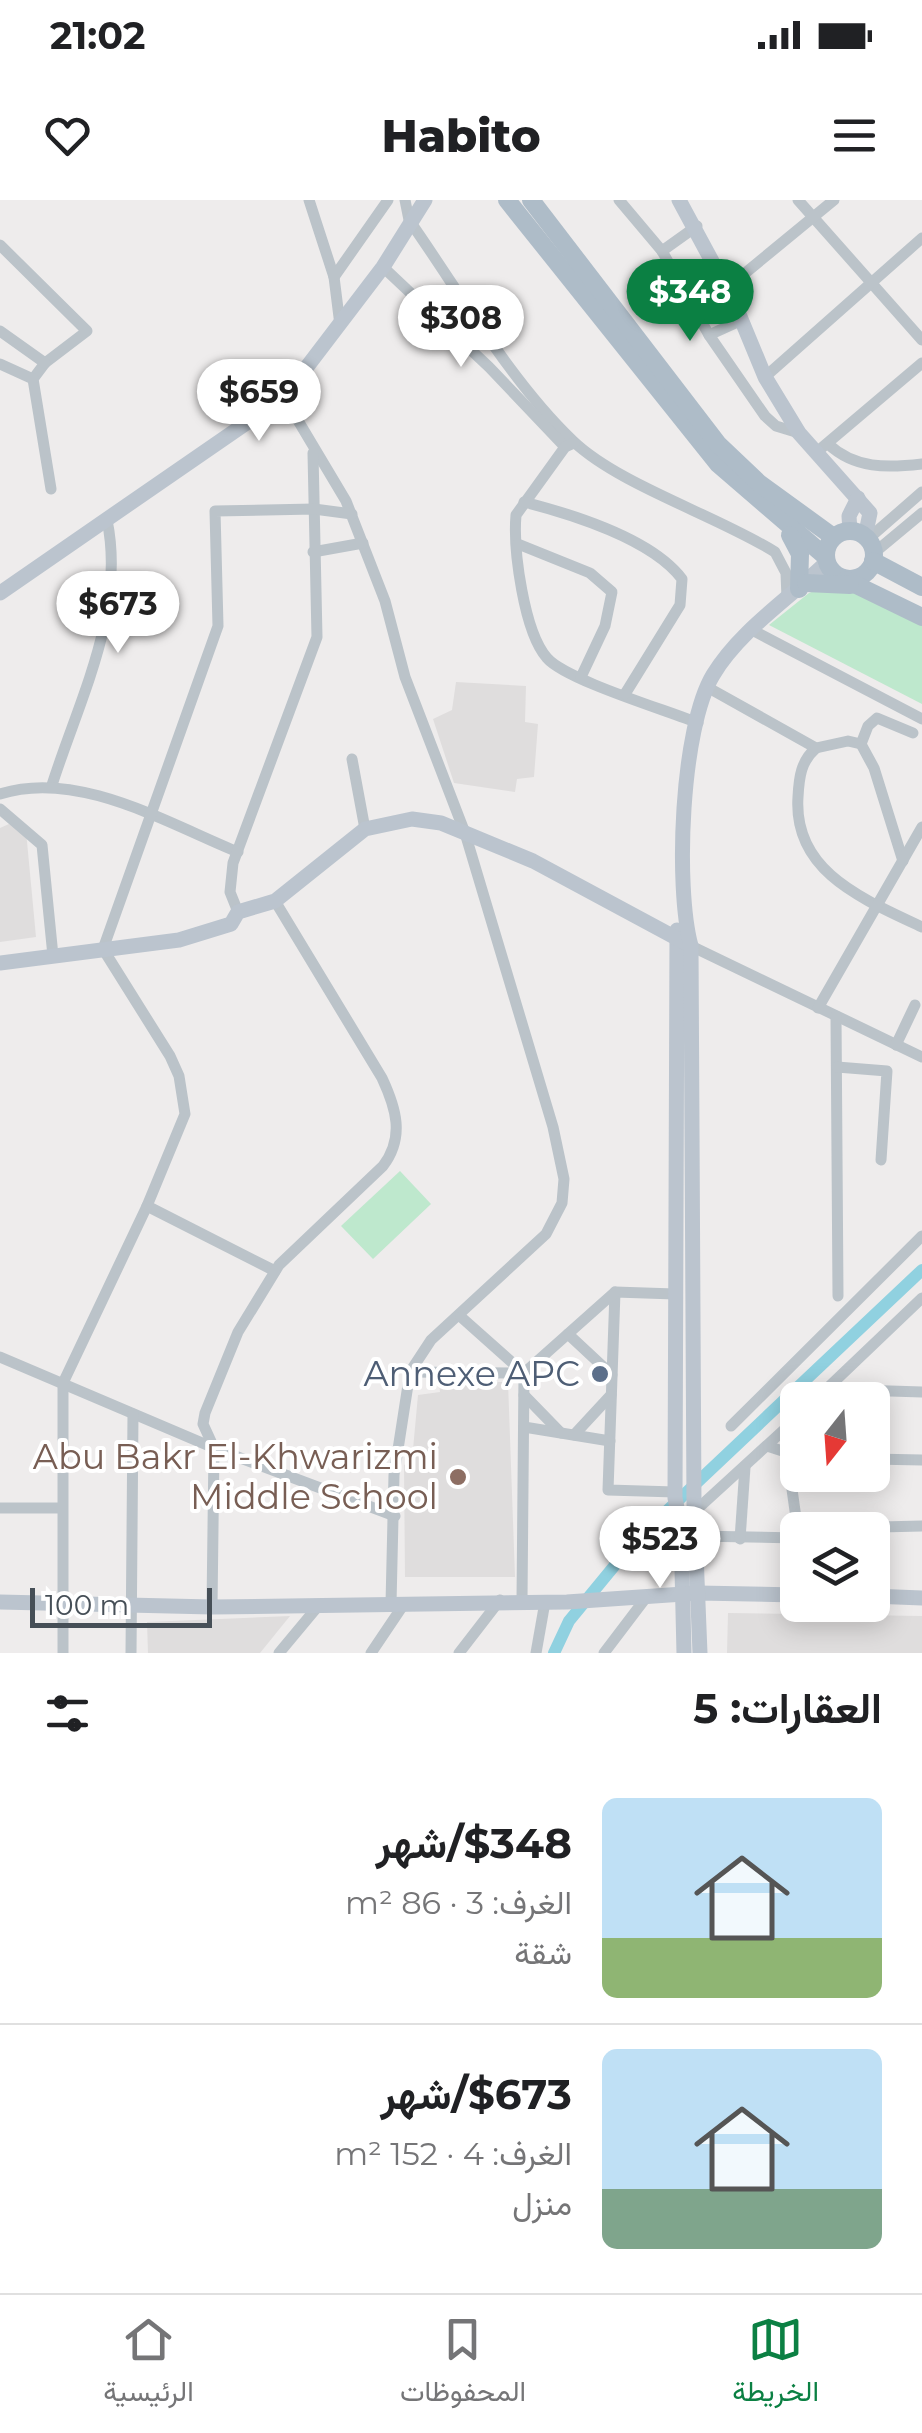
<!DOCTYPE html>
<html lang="ar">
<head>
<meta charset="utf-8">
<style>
	body { margin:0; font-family:Montserrat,Vazirmatn,sans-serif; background:#f6f6f6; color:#202124; direction:rtl; height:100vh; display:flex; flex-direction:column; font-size:38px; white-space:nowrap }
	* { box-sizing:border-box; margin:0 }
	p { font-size:32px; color:#757577 }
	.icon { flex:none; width:55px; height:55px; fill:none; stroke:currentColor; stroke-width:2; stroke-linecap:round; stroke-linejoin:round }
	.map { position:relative; height:1453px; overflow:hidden; direction:ltr }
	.details { display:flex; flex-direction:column; background:#fff; flex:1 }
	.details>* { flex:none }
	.needle { width:65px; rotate:197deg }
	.fabs { position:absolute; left:780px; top:1182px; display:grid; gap:20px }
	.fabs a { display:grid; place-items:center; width:110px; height:110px; border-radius:15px; background:#fff; box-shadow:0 5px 25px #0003; font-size:50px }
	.scale { position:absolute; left:30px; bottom:25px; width:182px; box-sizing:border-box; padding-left:10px; border:5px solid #464f57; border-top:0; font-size:28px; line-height:35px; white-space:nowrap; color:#464f57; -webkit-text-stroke:8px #fff; paint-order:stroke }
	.price { position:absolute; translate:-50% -85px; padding:0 22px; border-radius:35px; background:#fff; color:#222; font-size:32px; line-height:65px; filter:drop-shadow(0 2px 5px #0008) }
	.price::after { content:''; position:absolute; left:50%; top:60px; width:30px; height:22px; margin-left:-15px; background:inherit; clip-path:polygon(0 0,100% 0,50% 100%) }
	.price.current { background:#0b8043; color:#fff }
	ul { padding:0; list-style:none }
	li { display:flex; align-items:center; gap:30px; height:250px; padding:0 40px }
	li+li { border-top:2px solid #e0e0e0 }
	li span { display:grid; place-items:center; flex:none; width:280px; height:200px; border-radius:15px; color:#555 }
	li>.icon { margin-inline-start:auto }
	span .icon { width:120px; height:120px; fill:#fffc; stroke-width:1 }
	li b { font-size:42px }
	h2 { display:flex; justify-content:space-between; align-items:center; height:120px; padding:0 40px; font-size:42px }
	.status { display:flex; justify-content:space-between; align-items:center; height:70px; padding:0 50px; background:#fff; direction:ltr }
	.status svg { height:28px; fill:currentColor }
	header { display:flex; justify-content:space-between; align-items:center; height:130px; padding:0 40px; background:#fff; font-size:45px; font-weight:800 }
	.tabs { display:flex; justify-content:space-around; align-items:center; height:140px; border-top:2px solid #e0e0e0; background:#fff; font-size:28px; color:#757577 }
	.tabs a { display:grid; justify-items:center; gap:5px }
	.tabs .current { color:#0b8043 }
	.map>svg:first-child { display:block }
	.education { fill:#dfdddd }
	.green { fill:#bee8cd }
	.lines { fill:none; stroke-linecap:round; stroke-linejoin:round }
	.canal { stroke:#90d1e0; stroke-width:12 }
	.street { stroke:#bbc3c9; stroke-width:11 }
	.secondary { stroke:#bbc4ce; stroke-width:15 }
	.primary { stroke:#aebcc8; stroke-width:18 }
	.service-dot { fill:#5c6f8a; stroke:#fff; stroke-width:4 }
	.education-dot { fill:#8d6e63; stroke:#fff; stroke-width:4 }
	.labels { text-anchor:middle; stroke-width:8; stroke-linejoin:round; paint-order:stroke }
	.service-label { font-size:35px; fill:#4e5e75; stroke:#fff; text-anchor:end }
	.education-label { font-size:35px; fill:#785e54; stroke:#fff; text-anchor:end }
</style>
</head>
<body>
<div class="status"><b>21:02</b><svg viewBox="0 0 49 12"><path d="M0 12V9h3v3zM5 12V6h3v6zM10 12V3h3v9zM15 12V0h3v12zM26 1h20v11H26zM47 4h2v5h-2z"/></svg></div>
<header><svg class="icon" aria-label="menu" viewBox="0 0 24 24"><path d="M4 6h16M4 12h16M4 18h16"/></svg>Habito<svg class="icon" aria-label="heart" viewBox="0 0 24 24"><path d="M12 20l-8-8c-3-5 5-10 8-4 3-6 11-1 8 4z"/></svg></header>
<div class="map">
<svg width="922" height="1453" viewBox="0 0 922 1453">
	<rect width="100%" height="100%" fill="#eeecec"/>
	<!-- education -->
	<g class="education">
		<path d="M456 482 526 486 525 522 538 524 534 577 517 579 515 592 454 583 433 519 452 510Z"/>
		<path d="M9 624 26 631 36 737 0 742V628Z"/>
		<path d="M439 1182H508L515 1377H405L404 1265 412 1260 418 1195 440 1192Z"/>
		<path d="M728 1413 922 1416V1453H727Z"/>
		<path d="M290 1416 260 1453H148L147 1422Z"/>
	</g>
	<!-- green -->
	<g class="green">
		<path d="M834 383 922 424V504L769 425 809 393Z"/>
		<path d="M400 971 431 1004 373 1059 341 1026Z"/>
	</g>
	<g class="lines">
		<!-- canal -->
		<path class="canal" d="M554 1453 569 1421 634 1342 922 1070"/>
		<!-- street -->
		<g class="street">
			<path d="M309 0 334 77 340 125"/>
			<path d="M405 0 409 20C459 91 510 181 573 241 619 285 718 316 775 352L786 373 787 398"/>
			<path d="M619 0 662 51 709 135 765 216 776 226 799 233"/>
			<path d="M798 0 922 140"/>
			<path d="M0 45 87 131 45 163 33 179 51 289"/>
			<path d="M662 51 697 26"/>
			<path d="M383 67 489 167 565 247"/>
			<path d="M334 77 388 0"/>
			<path d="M727 88 834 0"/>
			<path d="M0 131 45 163"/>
			<path d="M709 135 742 120"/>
			<path d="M0 164 33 179"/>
			<path d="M765 177 922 38"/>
			<path d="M284 197 346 301 385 401 405 477 465 633 553 927 564 979 562 1003 546 1034 431 1140 410 1172 394 1275 391 1404"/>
			<path d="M574 243 565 247 516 315C513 350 524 432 547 458 566 480 666 510 698 523"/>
			<path d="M828 244C855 269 887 268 922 264"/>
			<path d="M818 251 922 163"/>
			<path d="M524 302C571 314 652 339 682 379L680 405 625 494"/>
			<path d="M868 339 922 292"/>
			<path d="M518 344 590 373 612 392 605 426 581 477"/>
			<path d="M313 352 363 343"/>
			<path d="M874 353 922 313"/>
			<path d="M752 430 922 519"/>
			<path d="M707 487 816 548C801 561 799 577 798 597 793 672 863 699 922 727"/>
			<path d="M861 544 868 526 877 518 913 533"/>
			<path d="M816 548 848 541 861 544 874 568 903 661"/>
			<path d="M352 559 365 629"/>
			<path d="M52 585C79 500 126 411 107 320"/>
			<path d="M0 594C77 569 167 623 238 652"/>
			<path d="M0 609 42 645 53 756"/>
			<path d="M238 712 230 692 233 663 317 437 313 253"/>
			<path d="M691 746 922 857"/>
			<path d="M818 808 922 627"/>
			<path d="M836 816 838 1096"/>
			<path d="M896 845 915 805"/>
			<path d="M837 867 887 871 881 960"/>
			<path d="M147 1006 275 1071"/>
			<path d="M675 1094 615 1092 608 1290 675 1292"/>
			<path d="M461 1117 524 1173"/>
			<path d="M568 1134 612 1175"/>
			<path d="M0 1157 214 1248 395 1316"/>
			<path d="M410 1172 524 1173 615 1092"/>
			<path d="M827 1189 922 1192"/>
			<path d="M524 1195 561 1233"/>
			<path d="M815 1200 922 1098"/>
			<path d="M731 1226 922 1036"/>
			<path d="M524 1227 610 1241"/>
			<path d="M574 1235 611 1195"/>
			<path d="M767 1246 798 1256"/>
			<path d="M787 1254 798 1332"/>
			<path d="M872 1259 922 1260"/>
			<path d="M0 1308H61"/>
			<path d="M694 1312 798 1217"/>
			<path d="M797 1329 922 1326"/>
			<path d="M695 1336 798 1338"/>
			<path d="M740 1339 745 1267"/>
			<path d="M796 1395 798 1345"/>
			<path d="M522 1400 524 1173"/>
			<path d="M212 1407 214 1248 203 1224 205 1213 238 1132 279 1065 383 966C405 937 396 908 382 878L275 701"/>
			<path d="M63 1453V1183L147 1006 185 914 179 876 170 856 103 749 218 426 215 311 314 309 352 314"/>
			<path d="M131 1453 133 1214"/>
			<path d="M279 1453 319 1405"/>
			<path d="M371 1453 404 1404"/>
			<path d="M459 1453 500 1400"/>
			<path d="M536 1453 545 1402"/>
			<path d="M604 1453 645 1399"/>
		</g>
		<!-- secondary -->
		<g class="secondary">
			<path d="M679 0 734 102 765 177 799 233 870 313 865 337"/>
			<path d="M850 331 849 316 858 298"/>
			<path d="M0 393 284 197 383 67 425 0"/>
			<path d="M677 730 675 1298 681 1328 684 1453"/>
			<path d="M0 763 179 740 231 724 238 712 275 701 365 629 412 619 441 623 533 661 691 746"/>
			<path d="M872 1396 922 1398"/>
			<path d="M0 1402 212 1407 567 1402 698 1393 798 1395"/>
			<path d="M700 1453 694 1304 691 746C675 687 681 528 713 475 740 430 790 398 827 362"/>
		</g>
		<!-- primary -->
		<g class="primary">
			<path d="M507 0 718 264 826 357"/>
			<path d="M531 0 718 244 759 283 832 336"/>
			<circle cx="850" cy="355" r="24"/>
			<path d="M790 335 800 354 799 389"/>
			<path d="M873 361 922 387"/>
			<path d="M846 380 922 417"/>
			<path d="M806 383 850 385"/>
		</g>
	</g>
	<!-- markers -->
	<circle class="service-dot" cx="600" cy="1174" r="10"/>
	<circle class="education-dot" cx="458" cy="1277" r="10"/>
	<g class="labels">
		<!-- service labels -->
		<g class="service-label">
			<text x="580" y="1186">Annexe APC</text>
		</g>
		<!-- education labels -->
		<g class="education-label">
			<text x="438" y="1269">Abu Bakr El-Khwarizmi<tspan x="438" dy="40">Middle School</tspan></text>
		</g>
	</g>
</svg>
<div class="fabs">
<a><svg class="needle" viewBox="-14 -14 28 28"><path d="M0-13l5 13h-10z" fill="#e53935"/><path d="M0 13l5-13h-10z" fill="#757577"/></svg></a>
<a><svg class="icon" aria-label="layers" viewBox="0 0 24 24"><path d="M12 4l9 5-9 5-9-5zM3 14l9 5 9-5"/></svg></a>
</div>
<div class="scale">100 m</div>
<b class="price current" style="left:690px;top:144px">$348</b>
<b class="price" style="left:461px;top:170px">$308</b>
<b class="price" style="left:259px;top:244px">$659</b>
<b class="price" style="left:118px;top:456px">$673</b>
<b class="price" style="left:660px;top:1391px">$523</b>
</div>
<section class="details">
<h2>العقارات: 5<svg class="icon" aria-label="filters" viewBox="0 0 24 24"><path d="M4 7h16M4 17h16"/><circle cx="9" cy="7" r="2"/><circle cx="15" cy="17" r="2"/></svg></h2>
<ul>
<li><span style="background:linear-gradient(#bfe0f5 70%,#8fb573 0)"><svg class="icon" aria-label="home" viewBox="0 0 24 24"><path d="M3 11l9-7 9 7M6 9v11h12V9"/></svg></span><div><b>$348/شهر</b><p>الغرف: 3 · 86 m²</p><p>شقة</p></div></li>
<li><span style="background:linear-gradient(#bfe0f5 70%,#7fa58c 0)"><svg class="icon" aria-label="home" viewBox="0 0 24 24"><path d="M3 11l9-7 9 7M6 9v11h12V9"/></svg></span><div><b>$673/شهر</b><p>الغرف: 4 · 152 m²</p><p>منزل</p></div></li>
</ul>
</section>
<nav class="tabs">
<a class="current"><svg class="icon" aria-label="map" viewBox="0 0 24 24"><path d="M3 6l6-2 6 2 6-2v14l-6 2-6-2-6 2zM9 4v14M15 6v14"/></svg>الخريطة</a>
<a><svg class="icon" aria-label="saved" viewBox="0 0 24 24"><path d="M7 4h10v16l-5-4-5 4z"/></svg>المحفوظات</a>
<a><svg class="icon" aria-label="home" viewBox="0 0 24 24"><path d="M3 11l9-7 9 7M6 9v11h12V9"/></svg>الرئيسية</a>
</nav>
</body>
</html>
